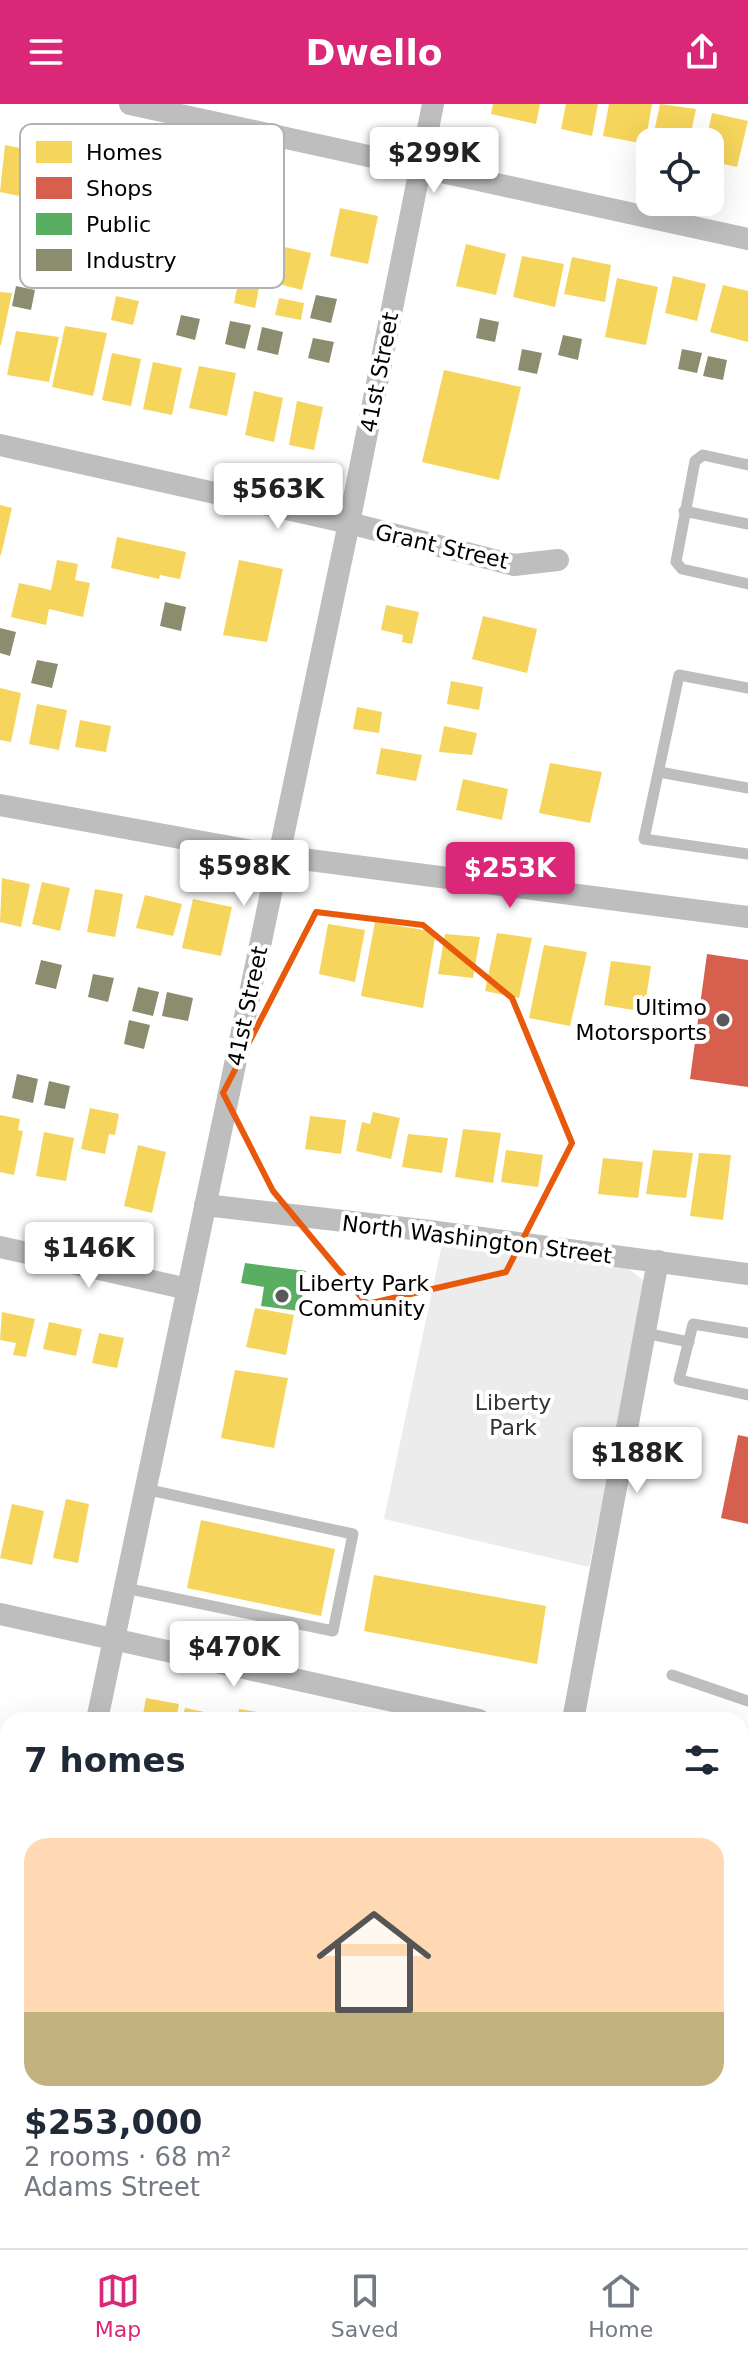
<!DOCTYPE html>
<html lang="en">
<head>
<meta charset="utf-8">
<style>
	body { margin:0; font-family:"DejaVu Sans",sans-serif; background:#f2f2f3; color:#1f2937; height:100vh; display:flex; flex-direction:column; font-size:30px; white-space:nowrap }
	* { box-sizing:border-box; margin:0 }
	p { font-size:26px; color:#747a83 }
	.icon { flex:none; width:44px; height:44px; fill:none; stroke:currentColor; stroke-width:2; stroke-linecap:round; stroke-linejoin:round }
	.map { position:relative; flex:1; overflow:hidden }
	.sheet { position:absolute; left:0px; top:1608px; width:748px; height:536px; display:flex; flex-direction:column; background:#fff; border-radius:24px 24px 0 0; box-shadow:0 8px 32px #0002 }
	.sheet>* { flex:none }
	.tools { position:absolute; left:636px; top:24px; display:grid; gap:16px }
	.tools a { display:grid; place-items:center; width:88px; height:88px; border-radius:16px; background:#fff; box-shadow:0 8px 32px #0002; font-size:40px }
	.price { position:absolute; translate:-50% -68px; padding:0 18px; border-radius:8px; background:#fff; color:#222; font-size:26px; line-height:52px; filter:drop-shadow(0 2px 4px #0008) }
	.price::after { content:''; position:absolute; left:50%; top:48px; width:24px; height:18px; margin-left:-12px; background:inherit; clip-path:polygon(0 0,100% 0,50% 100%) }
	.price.selected { background:#db2777; color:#fff }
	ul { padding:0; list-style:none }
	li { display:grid; align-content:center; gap:16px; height:424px; padding:0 24px }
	li span { display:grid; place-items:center; height:248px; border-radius:24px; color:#555 }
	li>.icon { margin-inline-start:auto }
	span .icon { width:144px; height:144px; fill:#fffc; stroke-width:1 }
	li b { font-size:34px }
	h2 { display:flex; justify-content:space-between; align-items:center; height:96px; padding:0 24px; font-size:34px }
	header { display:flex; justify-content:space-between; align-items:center; height:104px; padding:0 24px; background:#db2777; color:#fff; font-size:36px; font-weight:800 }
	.tabs { display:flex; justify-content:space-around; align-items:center; height:112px; border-top:2px solid #e0e1e3; background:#fff; font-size:22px; color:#747a83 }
	.tabs a { display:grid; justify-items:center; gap:4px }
	.tabs .selected { color:#db2777 }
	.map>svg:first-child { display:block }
	.green { fill:#ececec }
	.homes { fill:#f6d55c }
	.shops { fill:#d6604d }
	.public { fill:#5aae61 }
	.industry { fill:#8c8c6e }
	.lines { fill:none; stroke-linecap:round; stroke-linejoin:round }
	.service { stroke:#bebebe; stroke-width:11 }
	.minor { stroke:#bebebe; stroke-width:22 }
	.marked { fill:none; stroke:#e8590c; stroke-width:6; stroke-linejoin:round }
	.poi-dot { fill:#595959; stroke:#fff; stroke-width:3 }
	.labels { text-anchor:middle; stroke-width:8; stroke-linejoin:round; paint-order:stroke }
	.street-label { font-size:22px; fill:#000; stroke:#fff }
	.poi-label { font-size:22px; fill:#000; stroke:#fff; text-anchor:end }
	.park-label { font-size:22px; fill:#333; stroke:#fff }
	.key { fill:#fff; stroke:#b2b2b2; stroke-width:2 }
	.key-label { font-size:22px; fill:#000 }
</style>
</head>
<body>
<header><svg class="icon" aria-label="menu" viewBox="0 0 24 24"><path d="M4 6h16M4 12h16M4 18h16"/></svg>Dwello<svg class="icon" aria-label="share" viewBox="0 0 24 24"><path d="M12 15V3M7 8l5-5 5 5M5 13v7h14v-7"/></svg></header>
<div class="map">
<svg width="748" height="2144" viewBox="0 0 748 2144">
	<rect width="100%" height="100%" fill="#fff"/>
	<!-- green -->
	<path class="green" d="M442 1140 628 1164 643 1176 645 1189 589 1463 384 1415Z"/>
	<!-- homes -->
	<g class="homes">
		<path d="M493 0H540L536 20 491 10Z"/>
		<path d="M566 0H598L592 32 561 25Z"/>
		<path d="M609 0H652L645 40 603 32Z"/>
		<path d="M660 0 696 5 689 38H652Z"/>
		<path d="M712 9 748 17 737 63 710 57V38H706Z"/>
		<path d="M5 41 34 47 24 93 0 88Z"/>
		<path d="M340 104 378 112 368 160 330 152Z"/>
		<path d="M466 140 506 150 496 191 456 182Z"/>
		<path d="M276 141 311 149 302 186 267 177Z"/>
		<path d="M245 145 266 150 255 204 234 199Z"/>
		<path d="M522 152 564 160 555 203 513 193Z"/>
		<path d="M572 153 611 161 605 198 564 190Z"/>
		<path d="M673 172 706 180 697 217 665 209Z"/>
		<path d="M617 174 658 183 646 241 605 233Z"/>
		<path d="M723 181 748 187V238L710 228Z"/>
		<path d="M0 188 12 189 1 241H0Z"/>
		<path d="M116 192 139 197 133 221 111 216Z"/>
		<path d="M279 194 304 199 301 216 275 211Z"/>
		<path d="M65 222 107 229 93 292 52 283Z"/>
		<path d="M16 227 59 233 49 278 7 271Z"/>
		<path d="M112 249 141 255 131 302 102 296Z"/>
		<path d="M153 258 182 264 172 311 143 305Z"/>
		<path d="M199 262 236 269 227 312 189 304Z"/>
		<path d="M444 266 521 283 499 376 422 358Z"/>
		<path d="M254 287 283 294 274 338 245 331Z"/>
		<path d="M297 297 323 303 314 346 289 341Z"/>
		<path d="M0 401 12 404 1 451H0Z"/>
		<path d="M117 433 186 448 180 475 160 471 159 475 111 464Z"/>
		<path d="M57 456 78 460 75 476 90 479 83 513 49 505 46 521 11 513 19 479 51 486Z"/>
		<path d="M239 456 283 465 267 538 223 531Z"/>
		<path d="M386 501 419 508 412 540 402 538 403 531 381 526Z"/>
		<path d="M483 512 537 525 527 569 472 555Z"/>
		<path d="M451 577 483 583 479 606 447 600Z"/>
		<path d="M0 584 21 589 11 638 0 636Z"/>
		<path d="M37 600 67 606 59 646 29 640Z"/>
		<path d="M357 603 382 608 379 629 353 625Z"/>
		<path d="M80 616 111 622 106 648 75 643Z"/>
		<path d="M444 622 477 629 472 651 439 648Z"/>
		<path d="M381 644 422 651 416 677 376 670Z"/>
		<path d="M550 659 602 668 590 719 539 709Z"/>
		<path d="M463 675 508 685 502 716 456 706Z"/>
		<path d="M2 774 30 780 21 823 0 818Z"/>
		<path d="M42 778 70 784 60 827 32 820Z"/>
		<path d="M95 785 123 790 115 833 87 828Z"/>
		<path d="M145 791 182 800 173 832 136 824Z"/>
		<path d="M193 795 232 803 221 852 182 844Z"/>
		<path d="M375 818 436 828 423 904 361 892Z"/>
		<path d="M328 820 365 826 355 878 319 870Z"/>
		<path d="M497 829 532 834 519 894 485 887Z"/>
		<path d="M445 830 480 833 473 874 438 870Z"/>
		<path d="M544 841 587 848 570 922 529 914Z"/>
		<path d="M611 857 651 862 644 908 604 901Z"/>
		<path d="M90 1004 119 1010 115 1031 109 1030 105 1050 81 1045Z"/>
		<path d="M373 1008 400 1014 391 1055 356 1047 362 1018 370 1020Z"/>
		<path d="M0 1011 20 1015 18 1026 23 1027 14 1071 0 1068Z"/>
		<path d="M310 1012 346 1016 341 1050 305 1045Z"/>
		<path d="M463 1025 501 1029 493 1079 455 1073Z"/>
		<path d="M44 1028 74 1034 66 1077 36 1072Z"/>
		<path d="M408 1030 448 1034 442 1069 402 1063Z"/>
		<path d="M138 1041 166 1048 152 1109 124 1102Z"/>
		<path d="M506 1046 543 1051 538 1083 501 1078Z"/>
		<path d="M653 1046 693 1049 686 1094 646 1090Z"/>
		<path d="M699 1049 731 1051 723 1116 690 1112Z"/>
		<path d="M603 1054 643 1058 638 1094 598 1090Z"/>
		<path d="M255 1204 294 1211 286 1251 246 1243Z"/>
		<path d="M2 1208 35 1215 26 1253 13 1251 16 1239 0 1236Z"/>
		<path d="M49 1218 82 1225 76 1252 43 1245Z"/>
		<path d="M99 1229 124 1234 117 1264 92 1259Z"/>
		<path d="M235 1266 288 1274 274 1344 221 1334Z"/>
		<path d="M66 1395 89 1400 78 1459 53 1454Z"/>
		<path d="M12 1400 44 1407 32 1461 0 1454Z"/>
		<path d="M201 1416 335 1445 321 1512 187 1484Z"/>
		<path d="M374 1471 546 1502 537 1560 364 1527Z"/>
		<path d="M146 1594 179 1600 176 1616H142Z"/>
		<path d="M185 1604 224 1612 223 1616H182Z"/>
		<path d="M239 1605 275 1611 274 1616H237Z"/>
		<path d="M0 1779 8 1781 3 1816 0 1815Z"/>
		<path d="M73 2136H106L104 2144H71Z"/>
	</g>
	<!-- shops -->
	<g class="shops">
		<path d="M707 850 748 856V983L690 975Z"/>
		<path d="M738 1331 748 1333V1420L721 1414Z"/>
		<path d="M740 1734 748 1736V1917L740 1915Z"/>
		<path d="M658 2136H725L724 2144H656Z"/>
	</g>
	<!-- public -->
	<path class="public" d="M245 1159 306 1167 300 1207 261 1202 264 1183 241 1179Z"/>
	<!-- industry -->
	<g class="industry">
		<path d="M16 182 35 186 31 206 12 202Z"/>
		<path d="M316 191 337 195 331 219 310 214Z"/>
		<path d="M181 211 200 215 195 236 176 231Z"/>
		<path d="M480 214 499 218 495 238 476 234Z"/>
		<path d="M230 217 251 221 245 245 225 240Z"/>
		<path d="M262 223 283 228 278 251 257 246Z"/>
		<path d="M563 231 582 235 578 256 558 251Z"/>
		<path d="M313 234 334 238 329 259 308 254Z"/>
		<path d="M522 245 542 249 537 270 518 266Z"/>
		<path d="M682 245 702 249 697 269 678 265Z"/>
		<path d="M708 252 727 256 723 276 703 272Z"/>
		<path d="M165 498 186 503 181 527 160 522Z"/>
		<path d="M0 524 16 528 10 552 0 549Z"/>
		<path d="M37 556 58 560 52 584 31 579Z"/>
		<path d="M41 856 62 861 56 885 35 880Z"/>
		<path d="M93 870 114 874 108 898 88 893Z"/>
		<path d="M138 883 159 888 153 912 132 907Z"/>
		<path d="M167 888 193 894 188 917 162 912Z"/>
		<path d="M129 916 150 921 144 945 124 940Z"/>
		<path d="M17 970 38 975 33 999 12 994Z"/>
		<path d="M49 977 70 982 65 1005 44 1001Z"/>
	</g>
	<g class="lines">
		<!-- service -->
		<g class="service">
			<path d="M748 361 703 351 695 357 676 458 682 465 748 480"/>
			<path d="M684 407 748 420"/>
			<path d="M748 584 679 571 644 735 748 750"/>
			<path d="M659 668 748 684"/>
			<path d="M645 1229 689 1238"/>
			<path d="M748 1229 693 1220 679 1276 748 1291"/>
			<path d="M125 1484 333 1527 353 1430 145 1385"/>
			<path d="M672 1571 748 1597"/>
			<path d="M742 1674 748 1647"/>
			<path d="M740 1931 748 1933"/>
			<path d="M740 1986 748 1987"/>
		</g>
		<!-- minor -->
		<g class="minor">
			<path d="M130 0 748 135"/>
			<path d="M0 341 349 419 514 461 558 456"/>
			<path d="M0 701 279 752 748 813"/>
			<path d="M205 1101 430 1127 748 1170"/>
			<path d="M0 1143 188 1185"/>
			<path d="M0 1510 479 1616"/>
			<path d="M97 1616 349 419 433 0"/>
			<path d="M573 1616 658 1157"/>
			<path d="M740 1674 748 1676"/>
			<path d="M0 1877 8 1879"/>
			<path d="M740 2039 748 2041"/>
			<path d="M0 2074 8 2037"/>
		</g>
	</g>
	<!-- marked area -->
	<path class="marked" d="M316 808 423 821 512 894 572 1039 506 1168 367 1200 273 1087 223 989Z"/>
	<!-- markers -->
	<g class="poi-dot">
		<circle cx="723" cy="916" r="8"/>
		<circle cx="282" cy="1192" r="8"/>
	</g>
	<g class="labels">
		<!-- street labels -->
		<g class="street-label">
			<text transform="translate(379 268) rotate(-79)" y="8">41st Street</text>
			<text transform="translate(442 442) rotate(13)" y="8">Grant Street</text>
			<text transform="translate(247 902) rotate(-78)" y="8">41st Street</text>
			<text transform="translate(477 1135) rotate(7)" y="8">North Washington Street</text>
		</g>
		<!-- poi labels -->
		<g class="poi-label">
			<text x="707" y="911">Ultimo<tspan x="707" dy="25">Motorsports</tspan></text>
			<text x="298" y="1187" text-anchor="start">Liberty Park<tspan x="298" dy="25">Community</tspan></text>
		</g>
		<!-- park labels -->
		<g class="park-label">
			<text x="513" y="1306">Liberty<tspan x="513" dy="25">Park</tspan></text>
		</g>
	</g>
	<!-- legend -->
	<rect x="20" y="20" width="264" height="164" rx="12" class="key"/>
	<rect x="36" y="37" width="36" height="22" fill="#f6d55c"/>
	<rect x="36" y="73" width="36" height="22" fill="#d6604d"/>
	<rect x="36" y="109" width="36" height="22" fill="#5aae61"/>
	<rect x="36" y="145" width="36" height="22" fill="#8c8c6e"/>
	<g class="key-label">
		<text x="86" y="56">Homes</text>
		<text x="86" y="92">Shops</text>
		<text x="86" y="128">Public</text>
		<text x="86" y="164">Industry</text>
	</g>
</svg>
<div class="tools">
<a><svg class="icon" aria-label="locate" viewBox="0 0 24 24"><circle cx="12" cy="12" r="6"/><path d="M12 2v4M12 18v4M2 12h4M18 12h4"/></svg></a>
</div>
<b class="price" style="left:434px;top:91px">$299K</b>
<b class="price" style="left:278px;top:427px">$563K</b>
<b class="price" style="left:244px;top:804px">$598K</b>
<b class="price selected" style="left:510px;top:806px">$253K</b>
<b class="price" style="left:89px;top:1186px">$146K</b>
<b class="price" style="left:637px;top:1391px">$188K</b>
<b class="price" style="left:234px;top:1585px">$470K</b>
<section class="sheet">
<h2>7 homes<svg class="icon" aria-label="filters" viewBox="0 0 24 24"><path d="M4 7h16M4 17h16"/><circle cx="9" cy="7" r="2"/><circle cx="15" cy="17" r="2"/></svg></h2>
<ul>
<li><span style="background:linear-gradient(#ffd9b3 70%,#c2b280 0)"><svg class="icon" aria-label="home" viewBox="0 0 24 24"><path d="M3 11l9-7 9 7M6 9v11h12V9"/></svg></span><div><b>$253,000</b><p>2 rooms · 68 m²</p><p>Adams Street</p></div></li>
</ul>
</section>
</div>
<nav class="tabs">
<a class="selected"><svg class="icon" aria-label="map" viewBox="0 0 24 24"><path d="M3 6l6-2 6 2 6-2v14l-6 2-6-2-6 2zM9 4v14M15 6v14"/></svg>Map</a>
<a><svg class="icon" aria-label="saved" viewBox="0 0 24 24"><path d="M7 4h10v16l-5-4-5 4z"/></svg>Saved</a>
<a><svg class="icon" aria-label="home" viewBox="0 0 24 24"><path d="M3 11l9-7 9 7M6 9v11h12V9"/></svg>Home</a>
</nav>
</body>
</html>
